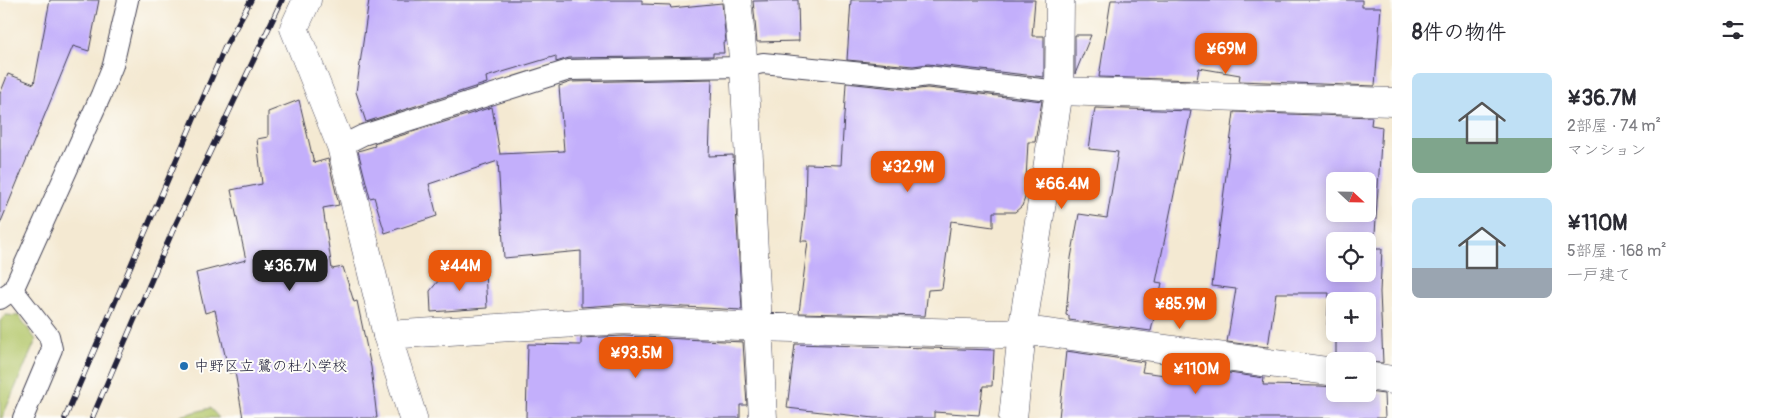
<!DOCTYPE html>
<html lang="ja">
<head>
<meta charset="utf-8">
<style>
	body { margin:0; font-family:Pangolin,"Klee One",sans-serif; background:#f2f2f3; color:#2b2b33; height:100vh; display:flex; flex-direction:column; font-size:19px; white-space:nowrap }
	* { box-sizing:border-box; margin:0 }
	p { font-size:16px; color:#7c7c81 }
	.icon { flex:none; width:28px; height:28px; fill:none; stroke:currentColor; stroke-width:2; stroke-linecap:round; stroke-linejoin:round }
	.map { position:relative; flex:1; overflow:hidden }
	.details { display:flex; flex-direction:column; background:#fff; width:375px }
	.details>* { flex:none }
	.needle { width:32px; rotate:112deg }
	.controls { position:absolute; left:1326px; top:172px; display:grid; gap:10px }
	.controls a { display:grid; place-items:center; width:50px; height:50px; border-radius:8px; background:#fff; box-shadow:0 2px 12px #0003; font-size:25px }
	.price { position:absolute; translate:-50% -42px; padding:0 11px; border-radius:10px; background:#ea580c; color:#fff; font-size:16px; line-height:32px; filter:drop-shadow(0 1px 2px #0008) }
	.price::after { content:''; position:absolute; left:50%; top:30px; width:15px; height:11px; margin-left:-8px; background:inherit; clip-path:polygon(0 0,100% 0,50% 100%) }
	.price.active { background:#222; color:#fff }
	ul { padding:0; list-style:none }
	li { display:flex; align-items:center; gap:15px; height:125px; padding:0 20px }
	li span { display:grid; place-items:center; flex:none; width:140px; height:100px; border-radius:8px; color:#555 }
	li>.icon { margin-inline-start:auto }
	span .icon { width:60px; height:60px; fill:#fffc; stroke-width:1 }
	li b { font-size:21px }
	h2 { display:flex; justify-content:space-between; align-items:center; height:60px; padding:0 20px; font-size:21px }
	main { display:flex; flex:1; min-height:0 }
	.map>svg:first-child { display:block }
	.green { fill:#b2c669; stroke:#6a7452 }
	.building { fill:#c3affb; fill-rule:evenodd }
	.lines { fill:none; stroke-linecap:round; stroke-linejoin:round }
	.service-casing { stroke:#424052; stroke-width:22 }
	.minor-casing { stroke:#424052; stroke-width:29 }
	.service { stroke:#fff; stroke-width:20 }
	.minor { stroke:#fff; stroke-width:28 }
	.rail-casing { stroke:#22223b; stroke-width:5.5 }
	.rail { stroke:#fdfcf7; stroke-width:4; stroke-dasharray:11; stroke-linecap:butt }
	.poi-dot { fill:#1f6fb2; stroke:#fdfcf7; stroke-width:2 }
	.labels { text-anchor:middle; stroke-width:4; stroke-linejoin:round; paint-order:stroke }
	.poi-label { font-size:15px; fill:#22223b; stroke:#fdfcf7; text-anchor:start }
</style>
</head>
<body>
<main>
<div class="map">
<svg width="1392" height="418" viewBox="0 0 1392 418">
	<rect width="100%" height="100%" fill="#fdfcf7"/>
	<filter id="ink" filterUnits="userSpaceOnUse"><feTurbulence type="fractalNoise" baseFrequency=".02" numOctaves="2"/><feDisplacementMap in="SourceGraphic" scale="10" xChannelSelector="R" yChannelSelector="G"/><feConvolveMatrix kernelMatrix="1 2 1 2 8 2 1 2 1" color-interpolation-filters="sRGB"/></filter>
	<filter id="wash" filterUnits="userSpaceOnUse"><feTurbulence type="fractalNoise" baseFrequency=".0096" numOctaves="4" result="noise"/><feDisplacementMap in="SourceGraphic" scale="20" xChannelSelector="R" yChannelSelector="G"/><feGaussianBlur stdDeviation="1.12" result="paint"/><feColorMatrix in="noise" values="0 0 0 0 0 0 0 0 0 0 0 0 0 0 0 0 0 1.4 0 .05"/><feComposite in="paint" operator="in"/></filter>
	<g filter="url(#wash)">
		<rect width="100%" height="100%" fill="#f4e9d2"/>
		<!-- green -->
		<g class="green">
			<path d="M6 315 19 316 36 340 2 418H0V321Z"/>
			<path d="M210 408 219 418H173Z"/>
		</g>
		<g id="blocks">
			<!-- building -->
			<g class="building">
				<path d="M50 0H99L89 51 73 46 0 224V94L8 74 34 84Z"/>
				<path d="M369 0H642V4L670 5 671 8 722 3 726 42H723L724 53H713V56L569 58 556 62V56L486 77 487 83 366 122 356 92Z"/>
				<path d="M798 0 799 41 757 42 753 1Z"/>
				<path d="M851 0H1035L1032 36H1044V77L928 64 913 66 847 60Z"/>
				<path d="M1111 0H1362V7H1381L1375 86 1239 81 1240 75 1199 68 1197 80 1099 77Z"/>
				<path d="M1075 35H1091L1075 74Z"/>
				<path d="M712 79 709 156 733 155 742 310 625 304 581 307V251L504 258 498 161 429 184 437 216 385 233 374 197 370 198 358 151 375 146 374 144 492 107 500 154 564 151 559 86 571 82Z"/>
				<path d="M846 83 912 90 927 88 1042 101 1035 142H1028L1025 198 1022 206 1015 212H993V227L951 221 942 289 928 290 925 316 799 313 808 241H801L805 211 806 164 841 165Z"/>
				<path d="M299 100 314 163 328 159 339 205 323 208 332 269 343 267 354 302 357 301 371 367 377 418H243L235 372 229 373 215 310 205 313 196 273 246 260 231 190 262 184 257 139 268 137V112Z"/>
				<path d="M1095 108 1191 111 1156 282 1162 283 1151 331 1069 320V316L1066 315 1071 258 1079 214 1107 218 1118 152 1089 149Z"/>
				<path d="M1234 112 1372 117 1371 125 1382 127 1374 249H1382L1380 292 1383 363 1346 361 1336 356V334H1368V301H1335V327L1327 325 1329 293H1276L1268 347 1227 342 1236 289 1212 286ZM1335 181H1368V214H1335ZM1335 241H1368V274H1335Z"/>
				<path d="M485 271 487 308 431 312 430 291 443 275Z"/>
				<path d="M624 336 743 342 747 405H740V418H526L528 344 581 345V338Z"/>
				<path d="M795 344 994 350 992 386H983L979 415 934 412V418H874L787 408Z"/>
				<path d="M1066 351 1144 362 1142 372 1220 382 1222 372 1264 378 1263 385 1320 386 1335 387V394H1368V392L1384 394 1385 418H1059Z"/>
			</g>
		</g>
	</g>
	<g filter="url(#ink)">
		<use href="#blocks" fill-opacity="0" stroke="#424052" stroke-width="1"/>
		<g class="lines">
			<!-- service casing -->
			<g class="service-casing">
				<g id="service">
					<path d="M341 146 363 135 569 70 744 67 763 63 913 78 927 76 1059 91"/>
					<path d="M13 290 49 336 52 349 23 418"/>
					<path d="M0 299 13 290 101 95 113 65 128 0"/>
				</g>
			</g>
			<!-- minor casing -->
			<g class="minor-casing">
				<g id="minor">
					<path d="M307 0 294 28 341 146 387 335 413 418"/>
					<path d="M737 0 744 67 763 418"/>
					<path d="M1059 91 1392 102"/>
					<path d="M387 335 624 320 758 327 1001 334 1041 332 1335 372"/>
					<path d="M1368 376 1392 380"/>
					<path d="M1013 418 1022 332 1059 91 1060 0"/>
				</g>
			</g>
			<!-- service -->
			<use href="#service" class="service"/>
			<!-- minor -->
			<use href="#minor" class="minor"/>
			<!-- rail casing -->
			<g class="rail-casing">
				<g id="rail">
					<path d="M65 418 225 47 251 0"/>
					<path d="M92 418 173 230 282 0"/>
				</g>
			</g>
			<!-- rail -->
			<use href="#rail" class="rail"/>
		</g>
	</g>
	<!-- markers -->
	<circle class="poi-dot" cx="184" cy="366" r="5"/>
	<g class="labels">
		<!-- poi labels -->
		<g class="poi-label">
			<text x="194" y="371">中野区立 鷺の杜小学校</text>
		</g>
	</g>
</svg>
<div class="controls">
<a><svg class="needle" viewBox="-14 -14 28 28"><path d="M0-13l5 13h-10z" fill="#e53935"/><path d="M0 13l5-13h-10z" fill="#7c7c81"/></svg></a>
<a><svg class="icon" aria-label="locate" viewBox="0 0 24 24"><circle cx="12" cy="12" r="6"/><path d="M12 2v4M12 18v4M2 12h4M18 12h4"/></svg></a>
<a>+</a>
<a>−</a>
</div>
<b class="price" style="left:1226px;top:75px">¥69M</b>
<b class="price" style="left:908px;top:193px">¥32.9M</b>
<b class="price" style="left:1062px;top:210px">¥66.4M</b>
<b class="price active" style="left:290px;top:292px">¥36.7M</b>
<b class="price" style="left:460px;top:292px">¥44M</b>
<b class="price" style="left:1180px;top:330px">¥85.9M</b>
<b class="price" style="left:636px;top:379px">¥93.5M</b>
<b class="price" style="left:1196px;top:395px">¥110M</b>
</div>
<section class="details">
<h2>8件の物件<svg class="icon" aria-label="filters" viewBox="0 0 24 24"><path d="M4 7h16M4 17h16"/><circle cx="9" cy="7" r="2"/><circle cx="15" cy="17" r="2"/></svg></h2>
<ul>
<li><span style="background:linear-gradient(#bfe0f5 65%,#7fa58c 0)"><svg class="icon" aria-label="home" viewBox="0 0 24 24"><path d="M3 11l9-7 9 7M6 9v11h12V9"/></svg></span><div><b>¥36.7M</b><p>2部屋 · 74 m²</p><p>マンション</p></div></li>
<li><span style="background:linear-gradient(#bfe0f5 70%,#9aa5b1 0)"><svg class="icon" aria-label="home" viewBox="0 0 24 24"><path d="M3 11l9-7 9 7M6 9v11h12V9"/></svg></span><div><b>¥110M</b><p>5部屋 · 168 m²</p><p>一戸建て</p></div></li>
</ul>
</section>
</main>
</body>
</html>
